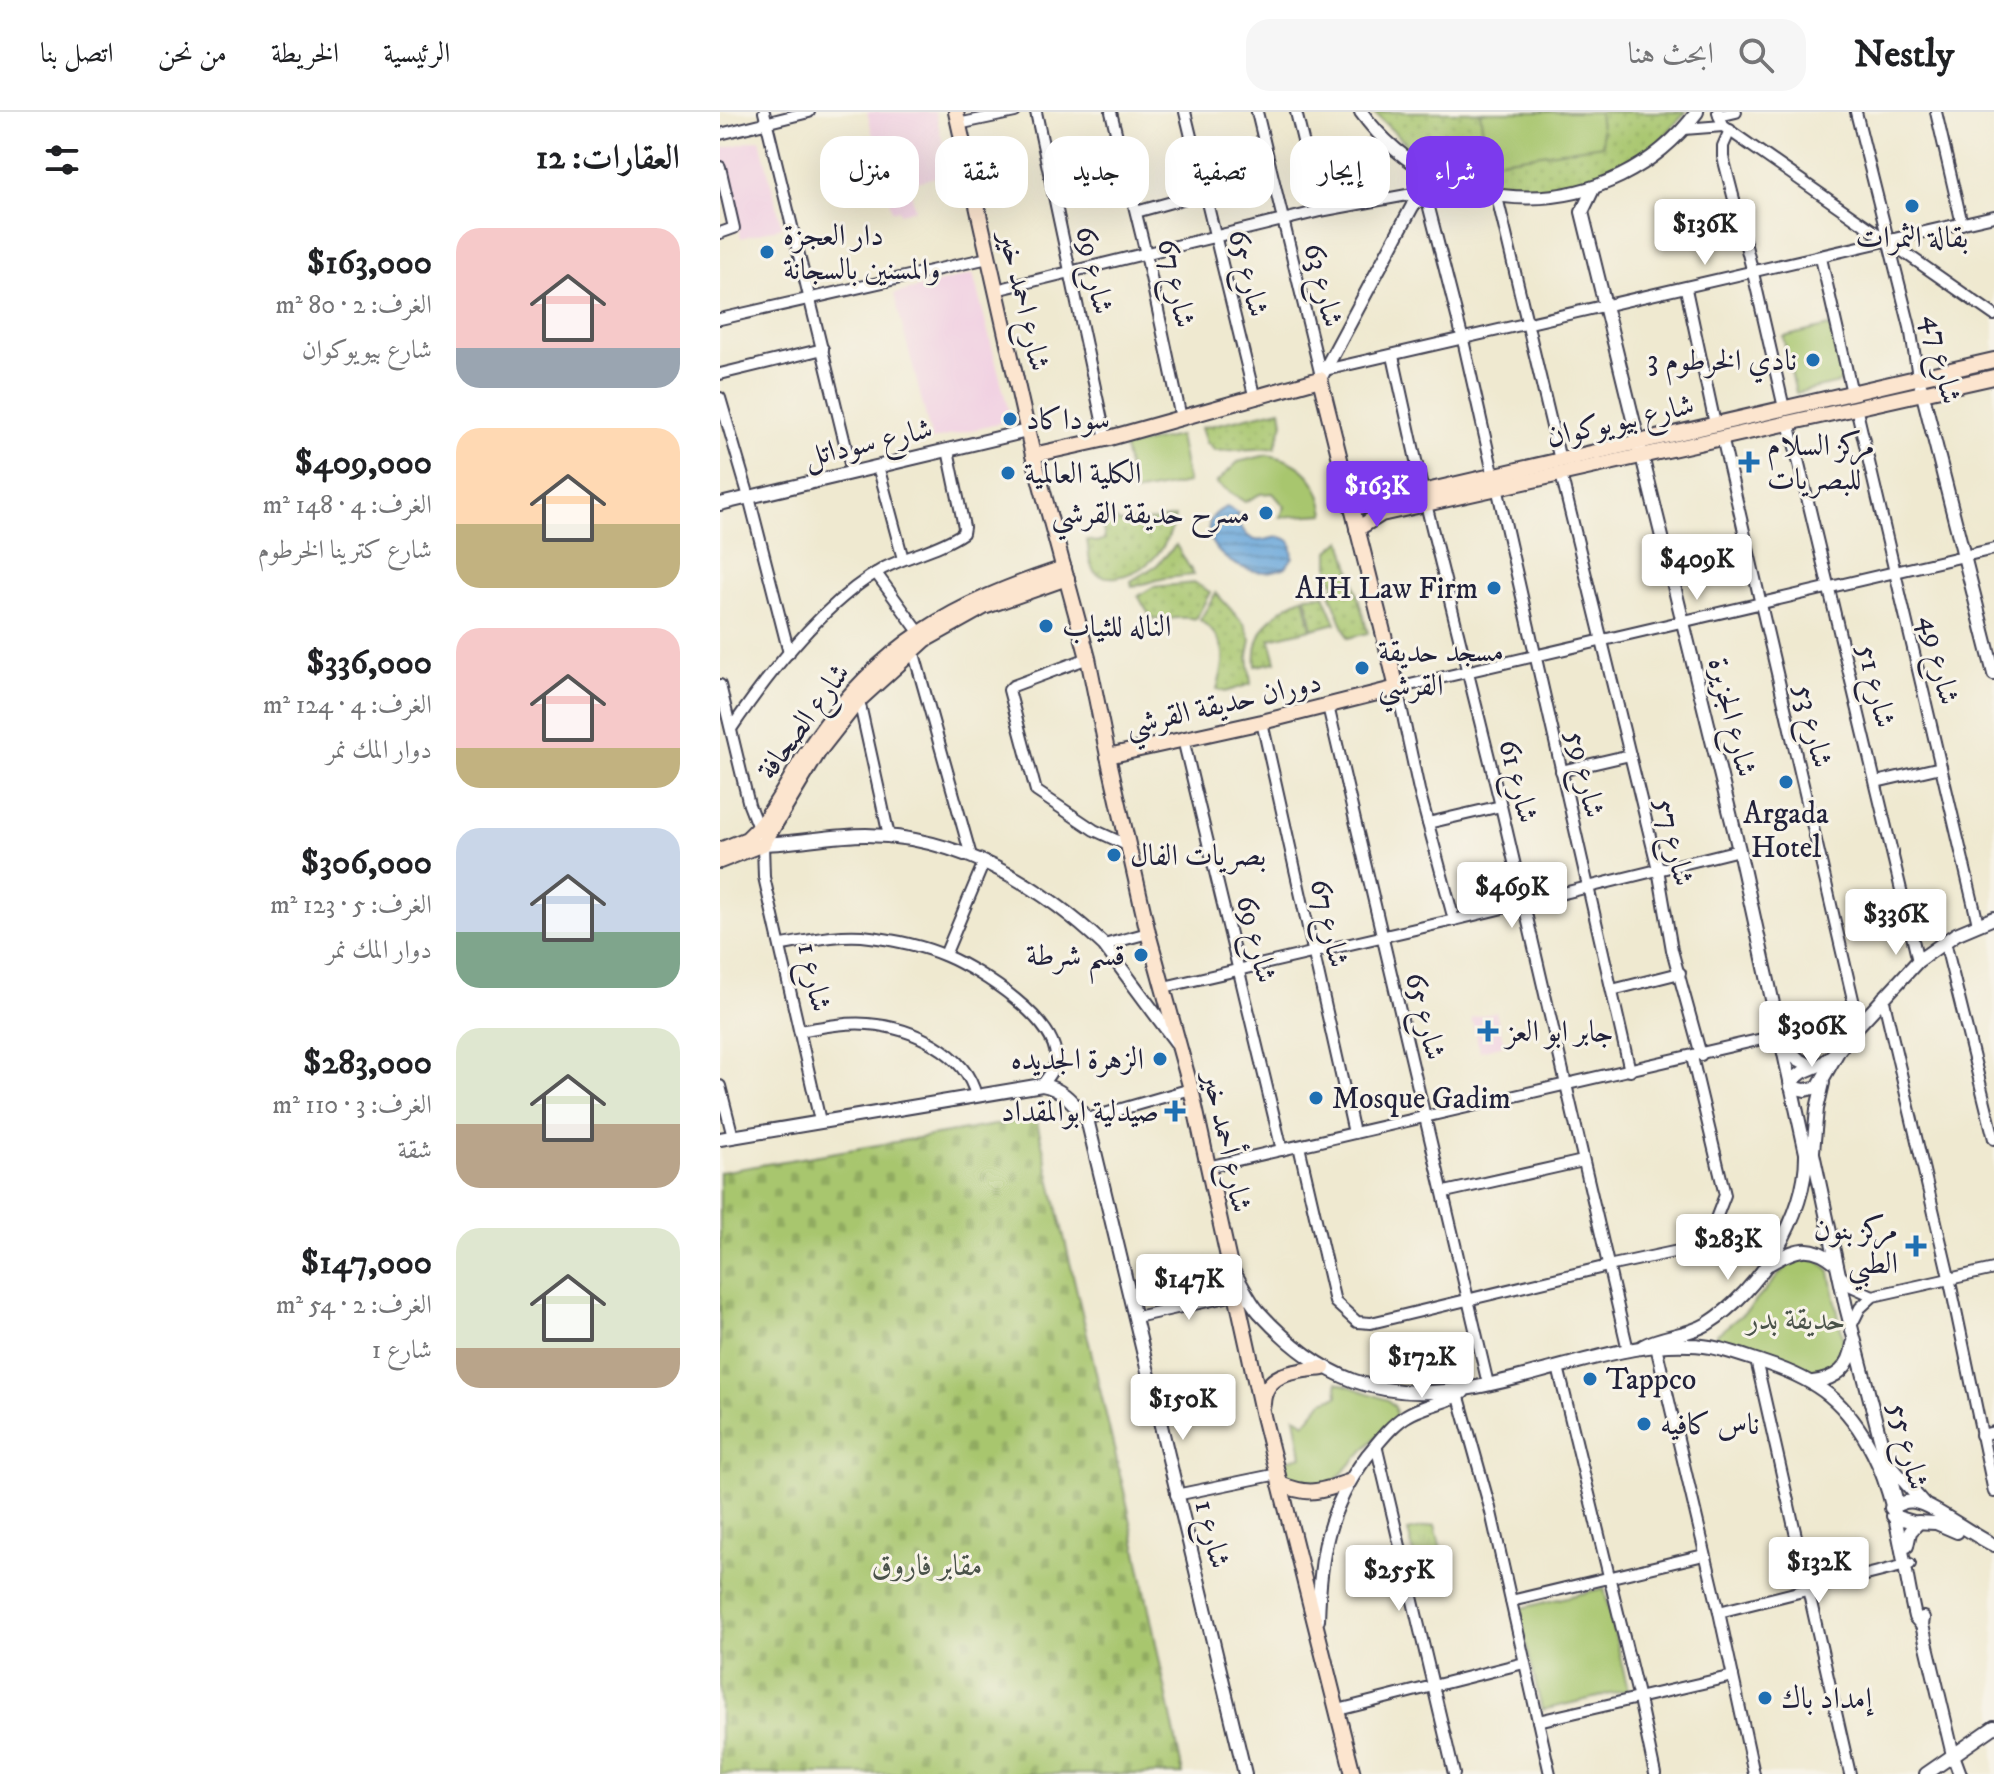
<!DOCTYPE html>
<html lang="ar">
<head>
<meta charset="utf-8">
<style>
	body { margin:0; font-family:"IM FELL DW Pica",Amiri,serif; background:#f6f6f6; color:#202124; direction:rtl; height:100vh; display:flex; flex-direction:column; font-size:30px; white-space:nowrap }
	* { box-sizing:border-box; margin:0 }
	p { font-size:26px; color:#757577 }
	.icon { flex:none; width:44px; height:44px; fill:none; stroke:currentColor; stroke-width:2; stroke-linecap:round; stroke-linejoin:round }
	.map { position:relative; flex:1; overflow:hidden; direction:ltr }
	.side { display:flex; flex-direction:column; background:#fff; width:720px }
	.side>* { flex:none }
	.hud { position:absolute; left:24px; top:24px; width:760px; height:72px; direction:rtl; display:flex; gap:16px }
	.price { position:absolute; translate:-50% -68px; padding:0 18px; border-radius:8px; background:#fff; color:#222; font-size:26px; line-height:52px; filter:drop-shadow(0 2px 4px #0008) }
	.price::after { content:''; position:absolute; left:50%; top:48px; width:24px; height:18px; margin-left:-12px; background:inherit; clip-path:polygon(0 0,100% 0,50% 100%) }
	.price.on { background:#7c3aed; color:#fff }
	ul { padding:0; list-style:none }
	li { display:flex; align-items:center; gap:24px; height:200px; padding:0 40px }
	li span { display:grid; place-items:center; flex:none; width:224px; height:160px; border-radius:24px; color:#555 }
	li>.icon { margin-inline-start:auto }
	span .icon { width:96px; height:96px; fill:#fffc; stroke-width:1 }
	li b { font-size:34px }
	h2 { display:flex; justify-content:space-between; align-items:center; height:96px; padding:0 40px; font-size:34px }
	.chip { padding:0 28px; border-radius:24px; background:#fff; box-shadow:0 8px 32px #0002; font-size:28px; line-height:72px }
	.chip.on { background:#7c3aed; color:#fff }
	header { display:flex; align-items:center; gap:48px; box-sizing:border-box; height:112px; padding:0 40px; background:#fff; border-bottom:2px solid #e0e0e0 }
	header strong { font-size:38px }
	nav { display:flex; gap:44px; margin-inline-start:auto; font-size:28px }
	.search { width:560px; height:72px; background:#f6f6f6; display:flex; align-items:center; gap:20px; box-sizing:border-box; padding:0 28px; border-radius:24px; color:#757577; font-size:30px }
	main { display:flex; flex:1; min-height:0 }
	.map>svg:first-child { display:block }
	.built { fill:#f1d0e2 }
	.grass { fill:url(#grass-tufts); stroke:#657454; stroke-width:2 }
	.cemetery { fill:url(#cemetery-stones); stroke:#657454; stroke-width:2 }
	.park { fill:url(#park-dots); stroke:#657454; stroke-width:2 }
	.garden { fill:#a8c66e; stroke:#657454; stroke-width:2 }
	.water { fill:url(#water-rules); stroke:#45648a; stroke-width:2 }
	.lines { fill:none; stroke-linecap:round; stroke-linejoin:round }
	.minor-casing { stroke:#414051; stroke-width:14 }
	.tertiary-casing { stroke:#414051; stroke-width:16 }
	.secondary-casing { stroke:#414051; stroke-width:18 }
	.minor { stroke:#fff; stroke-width:10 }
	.tertiary { stroke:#fff; stroke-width:12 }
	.secondary { stroke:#fce5cf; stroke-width:14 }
	.poi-dot { fill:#1f6fb2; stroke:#f7f3e8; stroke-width:3 }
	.labels { text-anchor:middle; stroke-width:6; stroke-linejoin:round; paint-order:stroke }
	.poi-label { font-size:30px; fill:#22223b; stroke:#f7f3e8; text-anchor:start }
	.street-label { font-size:30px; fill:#22223b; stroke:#f7f3e8 }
	.park-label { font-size:30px; fill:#4a534a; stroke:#f7f3e8 }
</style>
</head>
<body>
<header>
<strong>Nestly</strong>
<div class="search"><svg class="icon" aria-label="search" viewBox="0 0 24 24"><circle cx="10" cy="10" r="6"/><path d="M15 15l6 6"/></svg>ابحث هنا</div>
<nav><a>الرئيسية</a><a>الخريطة</a><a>من نحن</a><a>اتصل بنا</a></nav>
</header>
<main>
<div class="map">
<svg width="1274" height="1662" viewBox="0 0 1274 1662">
	<defs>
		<pattern id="grass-tufts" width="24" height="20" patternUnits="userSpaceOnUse" patternTransform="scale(2)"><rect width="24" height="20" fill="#a8c66e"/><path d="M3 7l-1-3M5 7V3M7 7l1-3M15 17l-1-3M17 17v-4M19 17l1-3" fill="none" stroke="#90aa60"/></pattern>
		<pattern id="cemetery-stones" width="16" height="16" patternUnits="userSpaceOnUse" patternTransform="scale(2)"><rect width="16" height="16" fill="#a8c66e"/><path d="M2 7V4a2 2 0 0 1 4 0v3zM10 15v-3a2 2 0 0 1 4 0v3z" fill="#90aa60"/></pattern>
		<pattern id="park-dots" width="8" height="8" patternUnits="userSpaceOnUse" patternTransform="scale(2)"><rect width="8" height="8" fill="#a8c66e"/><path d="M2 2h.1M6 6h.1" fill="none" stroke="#90aa60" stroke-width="1.8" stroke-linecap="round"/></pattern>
		<pattern id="water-rules" width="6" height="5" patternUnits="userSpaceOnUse" patternTransform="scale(2)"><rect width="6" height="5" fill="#68a6da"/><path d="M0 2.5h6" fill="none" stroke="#5587b2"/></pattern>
	</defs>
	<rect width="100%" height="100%" fill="#f7f3e8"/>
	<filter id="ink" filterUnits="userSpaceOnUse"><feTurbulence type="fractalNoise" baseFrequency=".0125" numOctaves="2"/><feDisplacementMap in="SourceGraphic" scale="16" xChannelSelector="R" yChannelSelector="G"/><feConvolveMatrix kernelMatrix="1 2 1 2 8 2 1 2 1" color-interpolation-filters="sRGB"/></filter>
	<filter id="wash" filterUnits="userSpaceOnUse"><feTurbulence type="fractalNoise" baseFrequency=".006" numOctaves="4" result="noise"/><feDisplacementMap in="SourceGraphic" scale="32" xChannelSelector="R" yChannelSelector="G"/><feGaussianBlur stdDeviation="1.8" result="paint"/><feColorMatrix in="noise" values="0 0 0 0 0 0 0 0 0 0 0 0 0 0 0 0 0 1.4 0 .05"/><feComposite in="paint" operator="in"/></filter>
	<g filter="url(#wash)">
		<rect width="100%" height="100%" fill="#efe9d0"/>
		<!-- built -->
		<g class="built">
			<path d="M147 0H215L231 61 189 72 195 97 180 101 178 97 172 99Z"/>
			<path d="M40 27 62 115 21 126 0 37Z"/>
			<path d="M253 162 291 308 212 328 174 182Z"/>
			<path d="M776 900 784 933 760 939 751 906Z"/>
		</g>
		<!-- grass -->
		<path class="grass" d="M715 1413 728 1466 701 1473 688 1419Z"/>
		<!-- cemetery -->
		<path class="cemetery" d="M316 1006 408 1396 463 1662H0V1060Z"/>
		<!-- park -->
		<g class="park">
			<path d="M653 0H966L936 33 881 65 819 78 756 71 718 55 699 44Z"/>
			<path d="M561 297 563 311 555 336 495 339 486 331 481 316Z"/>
			<path d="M386 402 401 411 417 409 419 411 455 405C448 436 429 459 397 465 390 466 379 465 374 459 368 452 369 436 367 428L377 430 385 427 380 403Z"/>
			<path d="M622 428 648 521 628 526 610 481 615 472 609 462V439Z"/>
			<path d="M456 433 474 463 445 466 412 475 411 469 437 453Z"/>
			<path d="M475 471 490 480 476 507C463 503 440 509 434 507 428 504 422 489 418 484L433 475Z"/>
			<path d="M496 481 525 513 531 528 528 543 531 572 505 580 497 577C506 546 509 531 480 508Z"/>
			<path d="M604 483 616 511 593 517 586 484Z"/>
			<path d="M584 485 591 517 550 527 556 550 536 554C532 520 554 498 584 485Z"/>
		</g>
		<!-- garden -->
		<g class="garden">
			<path d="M760 0H879L883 33 767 50Z"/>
			<path d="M1110 214 1123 270 1076 281 1063 225Z"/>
			<path d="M459 324 468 371 413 381 404 335Z"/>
			<path d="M547 343C582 348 600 368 605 402L560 405 565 395 553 381 540 382 525 390 496 371 518 350Z"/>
			<path d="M1077 1145 1099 1149 1110 1160 1126 1242 1108 1262 1095 1263 1053 1243 996 1226V1223L1029 1197 1070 1150Z"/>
			<path d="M617 1270 668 1288 675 1295 676 1304 611 1373 578 1375 568 1364 562 1349 582 1344 575 1304 585 1311 603 1289 618 1284Z"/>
			<path d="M884 1476 908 1578 822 1598 798 1497Z"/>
		</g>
		<!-- water -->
		<path class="water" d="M507 395 519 402 516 404C535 451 551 413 571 430L573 445 566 455C517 477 458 415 507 395Z"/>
	</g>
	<g filter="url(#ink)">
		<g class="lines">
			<!-- minor casing -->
			<g class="minor-casing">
				<g id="minor">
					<path d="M44 0 132 360"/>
					<path d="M316 0 386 327"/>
					<path d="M391 0 426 142 461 306"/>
					<path d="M465 0 535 287"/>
					<path d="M537 0 601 264"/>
					<path d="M576 0 600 99"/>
					<path d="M998 0 1003 14 1274 203"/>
					<path d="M1136 0 1190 215 1198 264"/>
					<path d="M1216 0 1242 112"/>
					<path d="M999 4 1016 0"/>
					<path d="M238 12 295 0"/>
					<path d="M964 17 1003 14"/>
					<path d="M1010 18 1003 34V45L1033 161 1064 296"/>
					<path d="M0 22 89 0"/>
					<path d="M0 55 14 116 0 121"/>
					<path d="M706 84 743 228 774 365"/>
					<path d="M777 85 840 348"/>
					<path d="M416 100 484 81"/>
					<path d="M1101 146 1132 281"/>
					<path d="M966 177 995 312"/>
					<path d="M276 178 600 99 698 81"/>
					<path d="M0 207 268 146"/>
					<path d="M673 244 703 380"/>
					<path d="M605 258 1274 104"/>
					<path d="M0 262 103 237"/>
					<path d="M0 286 29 385 69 541"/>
					<path d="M1136 295 1258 812"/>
					<path d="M1069 310 1198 849"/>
					<path d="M1002 325 1139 913"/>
					<path d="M158 354 183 447"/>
					<path d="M841 362 938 757 952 838 981 943"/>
					<path d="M777 375 910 959"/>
					<path d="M706 392 781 694 908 1238"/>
					<path d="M156 461 199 520"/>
					<path d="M193 538 251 744"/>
					<path d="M368 546 293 574 289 578 316 679 374 718 409 734"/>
					<path d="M0 573 29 693 38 716"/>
					<path d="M139 588 169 724"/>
					<path d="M608 594 768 1272"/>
					<path d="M542 610 634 1021"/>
					<path d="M11 617C49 561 105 489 164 456 189 443 220 437 243 421L244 415 228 338"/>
					<path d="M463 627 562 1038"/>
					<path d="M841 659 910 643"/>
					<path d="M1156 670 1221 655"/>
					<path d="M708 711 781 694"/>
					<path d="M43 732 44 765 100 1009"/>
					<path d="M734 808 699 678 677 576 1274 437"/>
					<path d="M1225 830 1274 1027"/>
					<path d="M62 833C88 829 115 822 142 824 169 827 201 833 226 844 257 857 345 911 335 952 333 959 326 967 322 973"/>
					<path d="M384 833 428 821"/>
					<path d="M225 843 264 750"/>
					<path d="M444 875 734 808 1019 738"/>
					<path d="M892 878 960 861"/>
					<path d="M1163 885 1229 1165 1274 1380"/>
					<path d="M80 919C102 915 126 910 148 912 190 915 246 940 256 984"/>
					<path d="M0 974 13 1025"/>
					<path d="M367 1007 471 977"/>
					<path d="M579 1034 615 1190 637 1210 651 1211 888 1154 977 1135 987 1130 1005 1083 972 945"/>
					<path d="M487 1055 1064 922"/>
					<path d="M725 1080 863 1049"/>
					<path d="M1119 1162 1131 1174 1153 1184"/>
					<path d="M416 1205 515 1183"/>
					<path d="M1131 1214 1140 1196 1153 1184 1274 1157"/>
					<path d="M935 1230 999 1500 1034 1662"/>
					<path d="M1036 1248 1130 1662"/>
					<path d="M838 1255 919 1587 935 1662"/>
					<path d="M737 1278 770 1396 830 1662"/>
					<path d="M1261 1323 1274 1320"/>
					<path d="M656 1333 734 1662"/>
					<path d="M456 1383 558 1362"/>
					<path d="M791 1489 984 1443"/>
					<path d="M999 1500 1190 1452"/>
					<path d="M618 1598 804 1551"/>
					<path d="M818 1609 1013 1564"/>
				</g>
			</g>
			<!-- tertiary casing -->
			<g class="tertiary-casing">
				<g id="tertiary">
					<path d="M641 0C724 115 893 113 977 0"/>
					<path d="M873 77 862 100 1019 738 1086 1041C1087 1103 1039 1180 987 1212 967 1224 943 1223 923 1234"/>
					<path d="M693 93 712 78 728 71"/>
					<path d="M600 267 693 93 700 72 696 54"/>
					<path d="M1201 275 1274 562"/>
					<path d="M0 392 307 319"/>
					<path d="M42 728 43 732C77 731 112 723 146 723 238 724 319 772 384 833L456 930"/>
					<path d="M1068 937 1078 947 1093 955"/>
					<path d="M1070 970 1083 960 1102 952 1116 940"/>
					<path d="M1071 975 1085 978 1098 975 1119 938 1139 913 1198 849 1236 822 1274 806"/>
					<path d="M0 1027 322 973C344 977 353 991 367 1007L525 1662"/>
					<path d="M1091 1032 1126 1195 1177 1391"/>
					<path d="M1093 1039 1097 997 1103 971"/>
					<path d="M1049 1152C1075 1137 1090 1130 1116 1151"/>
					<path d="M513 1159C522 1172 529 1189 539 1200 600 1267 661 1291 750 1276 783 1271 817 1260 850 1252 889 1242 928 1231 969 1233 995 1233 1020 1243 1045 1251 1098 1268 1127 1290 1153 1341 1177 1388 1183 1453 1195 1505L1202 1513"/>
					<path d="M1093 1270C1116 1267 1130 1256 1133 1232"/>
					<path d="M1169 1352 1204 1392"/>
					<path d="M1171 1396C1178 1392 1187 1388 1195 1390 1214 1393 1253 1424 1274 1433"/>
					<path d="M1173 1404 1193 1410 1216 1411 1237 1420"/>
					<path d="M1187 1434 1190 1420 1199 1410"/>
					<path d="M1203 1506 1202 1513 1233 1643 1240 1662"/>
					<path d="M598 1508C600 1443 607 1397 647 1344 658 1331 671 1313 686 1304 703 1293 729 1290 743 1280"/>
					<path d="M1206 1662 1274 1615"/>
				</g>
			</g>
			<!-- secondary casing -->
			<g class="secondary-casing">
				<g id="secondary">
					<path d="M236 0 313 343"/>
					<path d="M600 267 677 576 542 610 388 644 368 546 313 343 386 327Z"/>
					<path d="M633 396 1274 248"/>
					<path d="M637 417 661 402 1274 265"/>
					<path d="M388 644 428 821 471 977 543 1304 633 1662"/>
					<path d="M0 738 27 727 38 716C60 690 74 657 94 629 162 531 233 492 344 456"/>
					<path d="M0 749 43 732 99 639 139 588 205 528 264 495 347 466"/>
					<path d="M543 1292C544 1259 579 1259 603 1256"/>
					<path d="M560 1372C589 1384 599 1380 628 1370"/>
				</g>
			</g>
			<!-- minor -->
			<use href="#minor" class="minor"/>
			<!-- tertiary -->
			<use href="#tertiary" class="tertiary"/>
			<!-- secondary -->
			<use href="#secondary" class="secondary"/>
		</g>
	</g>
	<!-- markers -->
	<g class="poi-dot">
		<circle cx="1192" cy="94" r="8"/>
		<circle cx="47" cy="140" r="8"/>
		<circle cx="1093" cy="248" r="8"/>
		<circle cx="290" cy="307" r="8"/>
		<path d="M1025 338h8v8h8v8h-8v8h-8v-8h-8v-8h8z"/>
		<circle cx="288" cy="361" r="8"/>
		<circle cx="546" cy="401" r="8"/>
		<circle cx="774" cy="476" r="8"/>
		<circle cx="326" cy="514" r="8"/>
		<circle cx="642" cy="556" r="8"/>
		<circle cx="1066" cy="670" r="8"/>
		<circle cx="394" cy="743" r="8"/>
		<circle cx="421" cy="843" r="8"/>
		<path d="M764 907h8v8h8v8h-8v8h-8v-8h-8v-8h8z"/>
		<circle cx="440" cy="947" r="8"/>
		<circle cx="596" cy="986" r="8"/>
		<path d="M451 987h8v8h8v8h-8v8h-8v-8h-8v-8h8z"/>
		<path d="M1192 1122h8v8h8v8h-8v8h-8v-8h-8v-8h8z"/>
		<circle cx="870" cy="1267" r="8"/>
		<circle cx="924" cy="1312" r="8"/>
		<circle cx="1045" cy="1586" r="8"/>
	</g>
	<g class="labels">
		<!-- poi labels -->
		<g class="poi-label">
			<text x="63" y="133">دار العجزة<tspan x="63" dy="34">والمسنين بالسجانة</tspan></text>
			<text x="1192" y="135" text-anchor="middle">بقالة الثمرات</text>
			<text x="1077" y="258" text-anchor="end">نادي الخرطوم 3</text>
			<text x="306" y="317">سوداكاد</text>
			<text x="1047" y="343">مركز السلام<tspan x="1047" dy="34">للبصريات</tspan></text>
			<text x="304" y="371">الكلية العالمية</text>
			<text x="530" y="411" text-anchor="end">مسرح حديقة القرشي</text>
			<text x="758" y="486" text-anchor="end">AIH Law Firm</text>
			<text x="342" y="524">الناله للثياب</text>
			<text x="658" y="549">مسجد حديقة<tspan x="658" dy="34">القرشي</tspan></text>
			<text x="1066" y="711" text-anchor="middle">Argada<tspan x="1066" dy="34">Hotel</tspan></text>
			<text x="410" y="753">بصريات الفال</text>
			<text x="405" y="853" text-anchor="end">قسم شرطة</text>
			<text x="786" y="929">جابر ابو العز</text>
			<text x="424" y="957" text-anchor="end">الزهرة الجديده</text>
			<text x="612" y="996">Mosque Gadim</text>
			<text x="439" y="1009" text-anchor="end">صيدلية ابوالمقداد</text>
			<text x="1178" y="1127" text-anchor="end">مركز بنون<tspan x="1178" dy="34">الطبي</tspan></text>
			<text x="886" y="1277">Tappco</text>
			<text x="940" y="1322">ناس كافيه</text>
			<text x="1061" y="1596">إمداد باك</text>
		</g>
		<!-- street labels -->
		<g class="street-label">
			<text transform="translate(375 158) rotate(78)" y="10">شارع 69</text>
			<text transform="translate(529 161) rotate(76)" y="10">شارع 65</text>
			<text transform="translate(457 171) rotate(78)" y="10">شارع 67</text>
			<text transform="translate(604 173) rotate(76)" y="10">شارع 63</text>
			<text transform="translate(305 189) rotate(77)" y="10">شارع احمد خير</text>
			<text transform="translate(1223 247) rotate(78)" y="10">شارع 47</text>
			<text transform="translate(900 308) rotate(-13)" y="10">شارع بيويوكوان</text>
			<text transform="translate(148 330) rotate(-13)" y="10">شارع سوداتل</text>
			<text transform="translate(1220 548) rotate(77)" y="10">شارع 49</text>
			<text transform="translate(1157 574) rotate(77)" y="10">شارع 51</text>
			<text transform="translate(503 591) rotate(-13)" y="10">دوران حديقة القرشي</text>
			<text transform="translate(1013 605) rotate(76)" y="10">شارع الجزيرة</text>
			<text transform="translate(83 609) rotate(-54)" y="10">شارع الصحافة</text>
			<text transform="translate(1094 614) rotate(77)" y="10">شارع 53</text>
			<text transform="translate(866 662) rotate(77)" y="10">شارع 59</text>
			<text transform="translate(799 669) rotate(76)" y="10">شارع 61</text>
			<text transform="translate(955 730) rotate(77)" y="10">شارع 57</text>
			<text transform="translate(610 811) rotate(77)" y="10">شارع 67</text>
			<text transform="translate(537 827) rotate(76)" y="10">شارع 69</text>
			<text transform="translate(95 865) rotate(78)" y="10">شارع 1</text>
			<text transform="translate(706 904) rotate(76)" y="10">شارع 65</text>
			<text transform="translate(508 1030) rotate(78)" y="10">شارع أحمد خير</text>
			<text transform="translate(1189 1334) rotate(76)" y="10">شارع 55</text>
			<text transform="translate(493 1422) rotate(76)" y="10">شارع 1</text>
		</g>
		<!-- park labels -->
		<g class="park-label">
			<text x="1076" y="1217">حديقة بدر</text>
			<text x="207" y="1463">مقابر فاروق</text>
		</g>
	</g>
</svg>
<b class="price" style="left:985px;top:155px">$136K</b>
<b class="price on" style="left:657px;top:417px">$163K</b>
<b class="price" style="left:977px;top:490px">$409K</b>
<b class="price" style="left:792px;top:818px">$469K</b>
<b class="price" style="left:1176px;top:845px">$336K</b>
<b class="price" style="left:1092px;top:957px">$306K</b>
<b class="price" style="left:1008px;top:1170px">$283K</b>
<b class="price" style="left:469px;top:1210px">$147K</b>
<b class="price" style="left:702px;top:1288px">$172K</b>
<b class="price" style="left:463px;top:1330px">$150K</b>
<b class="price" style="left:1099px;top:1493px">$132K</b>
<b class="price" style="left:679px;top:1501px">$255K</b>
<div class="hud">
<a class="chip on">شراء</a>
<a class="chip">إيجار</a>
<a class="chip">تصفية</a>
<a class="chip">جديد</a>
<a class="chip">شقة</a>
<a class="chip">منزل</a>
</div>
</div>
<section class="side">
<h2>العقارات: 12<svg class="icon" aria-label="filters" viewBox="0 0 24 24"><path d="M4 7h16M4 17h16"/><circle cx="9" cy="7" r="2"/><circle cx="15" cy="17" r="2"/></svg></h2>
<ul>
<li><span style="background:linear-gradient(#f6c9c9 75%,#9aa5b1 0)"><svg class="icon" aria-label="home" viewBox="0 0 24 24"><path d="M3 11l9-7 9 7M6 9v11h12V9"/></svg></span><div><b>$163,000</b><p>الغرف: 2 · 80 m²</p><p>شارع بيويوكوان</p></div></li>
<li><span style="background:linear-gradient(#ffd9b3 60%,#c2b280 0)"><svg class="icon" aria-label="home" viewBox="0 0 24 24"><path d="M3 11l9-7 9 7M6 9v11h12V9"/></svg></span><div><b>$409,000</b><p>الغرف: 4 · 148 m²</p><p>شارع كترينا الخرطوم</p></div></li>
<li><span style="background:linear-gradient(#f6c9c9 75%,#c2b280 0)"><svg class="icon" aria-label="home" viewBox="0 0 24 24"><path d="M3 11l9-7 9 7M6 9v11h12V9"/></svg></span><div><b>$336,000</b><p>الغرف: 4 · 124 m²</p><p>دوار المك نمر</p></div></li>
<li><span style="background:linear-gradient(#c9d6e8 65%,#7fa58c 0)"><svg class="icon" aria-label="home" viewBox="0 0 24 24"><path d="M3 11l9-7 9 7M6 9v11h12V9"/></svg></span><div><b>$306,000</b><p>الغرف: 5 · 123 m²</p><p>دوار المك نمر</p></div></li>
<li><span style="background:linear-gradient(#dfe7d0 60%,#b9a48a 0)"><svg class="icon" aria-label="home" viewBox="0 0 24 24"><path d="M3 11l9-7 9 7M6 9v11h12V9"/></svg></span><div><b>$283,000</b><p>الغرف: 3 · 110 m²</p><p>شقة</p></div></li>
<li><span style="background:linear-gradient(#dfe7d0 75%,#b9a48a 0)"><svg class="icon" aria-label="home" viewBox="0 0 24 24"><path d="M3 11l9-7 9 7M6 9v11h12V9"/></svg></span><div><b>$147,000</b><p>الغرف: 2 · 54 m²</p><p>شارع 1</p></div></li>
</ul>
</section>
</main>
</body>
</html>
